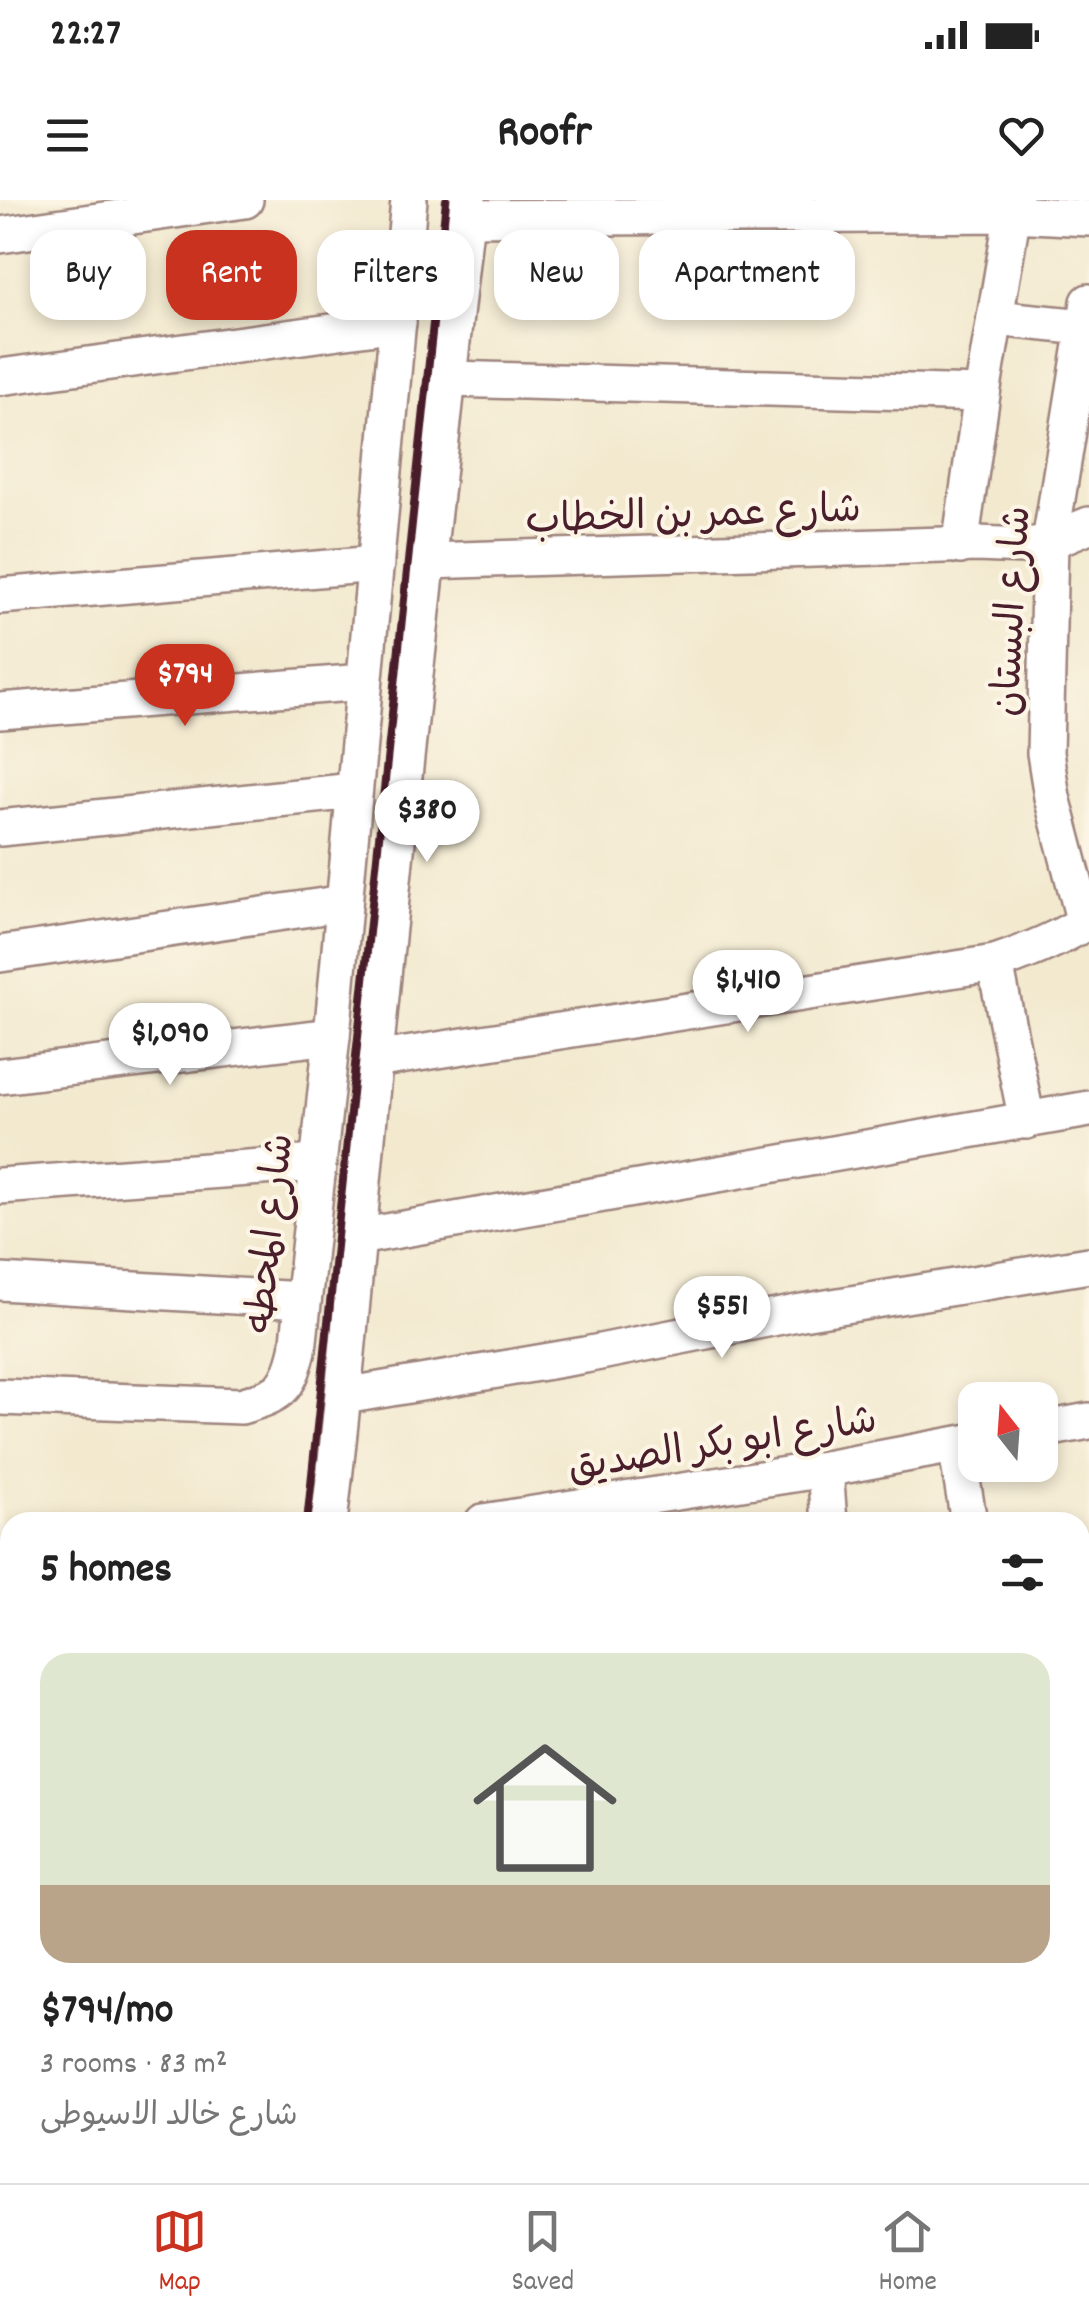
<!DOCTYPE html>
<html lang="en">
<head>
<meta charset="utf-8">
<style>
	body { margin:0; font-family:Dekko,"Playpen Sans Arabic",sans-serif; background:#f6f6f6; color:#222; height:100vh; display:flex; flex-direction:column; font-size:38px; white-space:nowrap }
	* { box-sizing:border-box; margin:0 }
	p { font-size:32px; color:#767676 }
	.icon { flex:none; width:55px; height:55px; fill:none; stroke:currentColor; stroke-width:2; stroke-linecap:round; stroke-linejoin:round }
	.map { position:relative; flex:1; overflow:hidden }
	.drawer { position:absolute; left:0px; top:1312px; width:1090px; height:672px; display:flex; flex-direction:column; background:#fff; border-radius:30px 30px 0 0; box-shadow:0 5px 15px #0003 }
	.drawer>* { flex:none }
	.banner { position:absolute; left:30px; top:30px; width:1030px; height:90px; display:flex; gap:20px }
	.needle { width:65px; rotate:343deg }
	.controls { position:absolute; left:958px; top:1182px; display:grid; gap:20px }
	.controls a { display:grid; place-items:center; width:100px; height:100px; border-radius:20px; background:#fff; box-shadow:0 5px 15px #0003; font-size:50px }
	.price { position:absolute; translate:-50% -85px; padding:0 22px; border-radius:35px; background:#fff; color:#222; font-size:32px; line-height:65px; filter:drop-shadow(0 2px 5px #0008) }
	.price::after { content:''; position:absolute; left:50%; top:60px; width:30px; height:22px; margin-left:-15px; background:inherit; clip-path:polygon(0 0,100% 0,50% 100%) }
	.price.on { background:#c8321e; color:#fff }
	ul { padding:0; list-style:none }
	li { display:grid; align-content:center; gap:20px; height:530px; padding:0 40px }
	li span { display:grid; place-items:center; height:310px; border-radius:30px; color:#555 }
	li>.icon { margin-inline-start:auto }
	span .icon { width:180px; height:180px; fill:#fffc; stroke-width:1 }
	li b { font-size:42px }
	h2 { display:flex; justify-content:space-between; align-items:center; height:120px; padding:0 40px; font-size:42px }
	.tag { padding:0 35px; border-radius:30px; background:#fff; box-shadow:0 5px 15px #0003; font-size:35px; line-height:90px }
	.tag.on { background:#c8321e; color:#fff }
	.status { display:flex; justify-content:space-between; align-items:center; height:70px; padding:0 50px; background:#fff; direction:ltr }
	.status svg { height:28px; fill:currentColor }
	header { display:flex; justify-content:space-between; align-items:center; height:130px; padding:0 40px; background:#fff; font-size:45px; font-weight:700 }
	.dock { display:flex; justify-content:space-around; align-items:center; height:140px; border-top:2px solid #e0e0e0; background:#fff; font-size:28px; color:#767676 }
	.dock a { display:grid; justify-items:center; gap:5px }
	.dock .on { color:#c8321e }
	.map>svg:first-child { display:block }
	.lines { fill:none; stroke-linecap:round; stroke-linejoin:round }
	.minor-casing { stroke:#9e847d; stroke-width:40 }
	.minor { stroke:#fff; stroke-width:35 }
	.rail { stroke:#4a1f2b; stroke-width:8 }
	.labels { text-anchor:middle; stroke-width:8; stroke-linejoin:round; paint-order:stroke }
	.street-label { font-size:40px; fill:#4a1f2b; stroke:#fcf5e5 }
</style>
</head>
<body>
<div class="status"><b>22:27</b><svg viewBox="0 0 49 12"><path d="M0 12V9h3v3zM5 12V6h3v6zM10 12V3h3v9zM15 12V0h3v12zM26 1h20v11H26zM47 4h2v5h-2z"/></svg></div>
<header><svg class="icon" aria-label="menu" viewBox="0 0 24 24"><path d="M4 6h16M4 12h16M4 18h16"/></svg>Roofr<svg class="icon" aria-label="heart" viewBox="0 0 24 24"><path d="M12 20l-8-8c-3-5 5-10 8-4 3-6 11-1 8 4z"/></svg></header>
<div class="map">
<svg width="1089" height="1983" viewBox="0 0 1089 1983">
	<rect width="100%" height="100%" fill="#fcf5e5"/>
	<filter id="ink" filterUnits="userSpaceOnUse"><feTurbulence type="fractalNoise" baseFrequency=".01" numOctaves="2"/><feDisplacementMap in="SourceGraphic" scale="20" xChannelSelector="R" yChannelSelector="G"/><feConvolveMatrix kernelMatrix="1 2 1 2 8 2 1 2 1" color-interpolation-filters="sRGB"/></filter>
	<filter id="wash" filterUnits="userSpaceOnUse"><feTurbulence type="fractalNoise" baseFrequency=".0048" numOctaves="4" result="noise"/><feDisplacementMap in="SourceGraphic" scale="40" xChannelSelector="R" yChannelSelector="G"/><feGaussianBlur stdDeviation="2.25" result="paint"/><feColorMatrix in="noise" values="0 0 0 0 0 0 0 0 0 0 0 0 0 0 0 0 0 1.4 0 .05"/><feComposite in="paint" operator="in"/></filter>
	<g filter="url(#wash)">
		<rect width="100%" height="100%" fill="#f2e9cf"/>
	</g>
	<g filter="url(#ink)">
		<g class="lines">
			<!-- minor casing -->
			<g class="minor-casing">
				<g id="minor">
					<path d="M466 18 1012 14 1089 18"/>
					<path d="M0 35 245 0"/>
					<path d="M995 118 1084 127"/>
					<path d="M0 177 398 123"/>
					<path d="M449 179 982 194"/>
					<path d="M960 346 982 194 1015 0"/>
					<path d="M428 361 976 344 1026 346 1043 344 1089 325"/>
					<path d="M0 396 376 364"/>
					<path d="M0 511 364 482"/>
					<path d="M0 628 354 591"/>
					<path d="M1085 723 1052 597 1045 553 1050 342 1089 102"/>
					<path d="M0 754 344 703"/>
					<path d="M995 763 1027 921"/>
					<path d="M374 860 995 763C1027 752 1060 739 1089 720"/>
					<path d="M0 876 332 836"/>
					<path d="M0 986 317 963"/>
					<path d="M358 1037 1089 909"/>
					<path d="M0 1082 303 1100"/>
					<path d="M344 1196 585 1155 802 1112 1089 1065"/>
					<path d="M0 1197 241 1206C281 1194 288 1191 298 1150L332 836 409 0"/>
					<path d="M1040 1230 1089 1221"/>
					<path d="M956 1245 969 1322"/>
					<path d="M825 1269 829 1322"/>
					<path d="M329 1322C348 1167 359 1012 375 856 403 571 436 285 468 0"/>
					<path d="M483 1322 825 1269 975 1241"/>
					<path d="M1080 1697 1089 1695"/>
					<path d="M0 1865V1899"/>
					<path d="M1080 1872 1089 1871"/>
					<path d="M427 1975 449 1983"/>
					<path d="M743 1975 752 1979"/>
					<path d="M260 1983 261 1975"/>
				</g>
			</g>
			<!-- minor -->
			<use href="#minor" class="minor"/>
			<!-- rail -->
			<g class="rail">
				<path d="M307 1322 446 0"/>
				<path d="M238 1983V1975"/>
			</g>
		</g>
	</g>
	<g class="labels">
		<!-- street labels -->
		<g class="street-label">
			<text transform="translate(693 312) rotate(-2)" y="14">شارع عمر بن الخطاب</text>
			<text transform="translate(1009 411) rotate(-87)" y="14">شارع البستان</text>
			<text transform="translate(267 1033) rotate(-84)" y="14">شارع المحطه</text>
			<text transform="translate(722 1241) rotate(-9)" y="14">شارع ابو بكر الصديق</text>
		</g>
	</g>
</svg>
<div class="controls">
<a><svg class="needle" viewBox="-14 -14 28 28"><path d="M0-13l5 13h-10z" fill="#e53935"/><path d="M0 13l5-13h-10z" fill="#767676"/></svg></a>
</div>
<b class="price on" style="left:185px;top:529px">$794</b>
<b class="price" style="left:427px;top:665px">$380</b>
<b class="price" style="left:748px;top:835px">$1,410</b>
<b class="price" style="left:170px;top:888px">$1,090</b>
<b class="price" style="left:722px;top:1161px">$551</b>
<div class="banner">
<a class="tag">Buy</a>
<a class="tag on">Rent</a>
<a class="tag">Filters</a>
<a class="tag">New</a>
<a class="tag">Apartment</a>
</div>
<section class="drawer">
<h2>5 homes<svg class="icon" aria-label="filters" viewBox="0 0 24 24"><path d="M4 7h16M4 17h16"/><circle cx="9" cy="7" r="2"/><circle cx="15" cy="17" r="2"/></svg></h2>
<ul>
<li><span style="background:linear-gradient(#dfe7d0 75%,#b9a48a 0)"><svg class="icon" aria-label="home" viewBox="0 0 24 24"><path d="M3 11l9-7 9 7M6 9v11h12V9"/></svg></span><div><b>$794/mo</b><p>3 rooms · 83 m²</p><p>شارع خالد الاسيوطى</p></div></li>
</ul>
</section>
</div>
<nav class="dock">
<a class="on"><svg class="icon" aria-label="map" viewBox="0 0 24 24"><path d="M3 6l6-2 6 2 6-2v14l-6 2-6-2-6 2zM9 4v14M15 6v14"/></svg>Map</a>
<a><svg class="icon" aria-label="saved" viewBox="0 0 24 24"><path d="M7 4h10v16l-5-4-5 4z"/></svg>Saved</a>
<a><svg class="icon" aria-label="home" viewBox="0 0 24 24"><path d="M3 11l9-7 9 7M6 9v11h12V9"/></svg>Home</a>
</nav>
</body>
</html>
